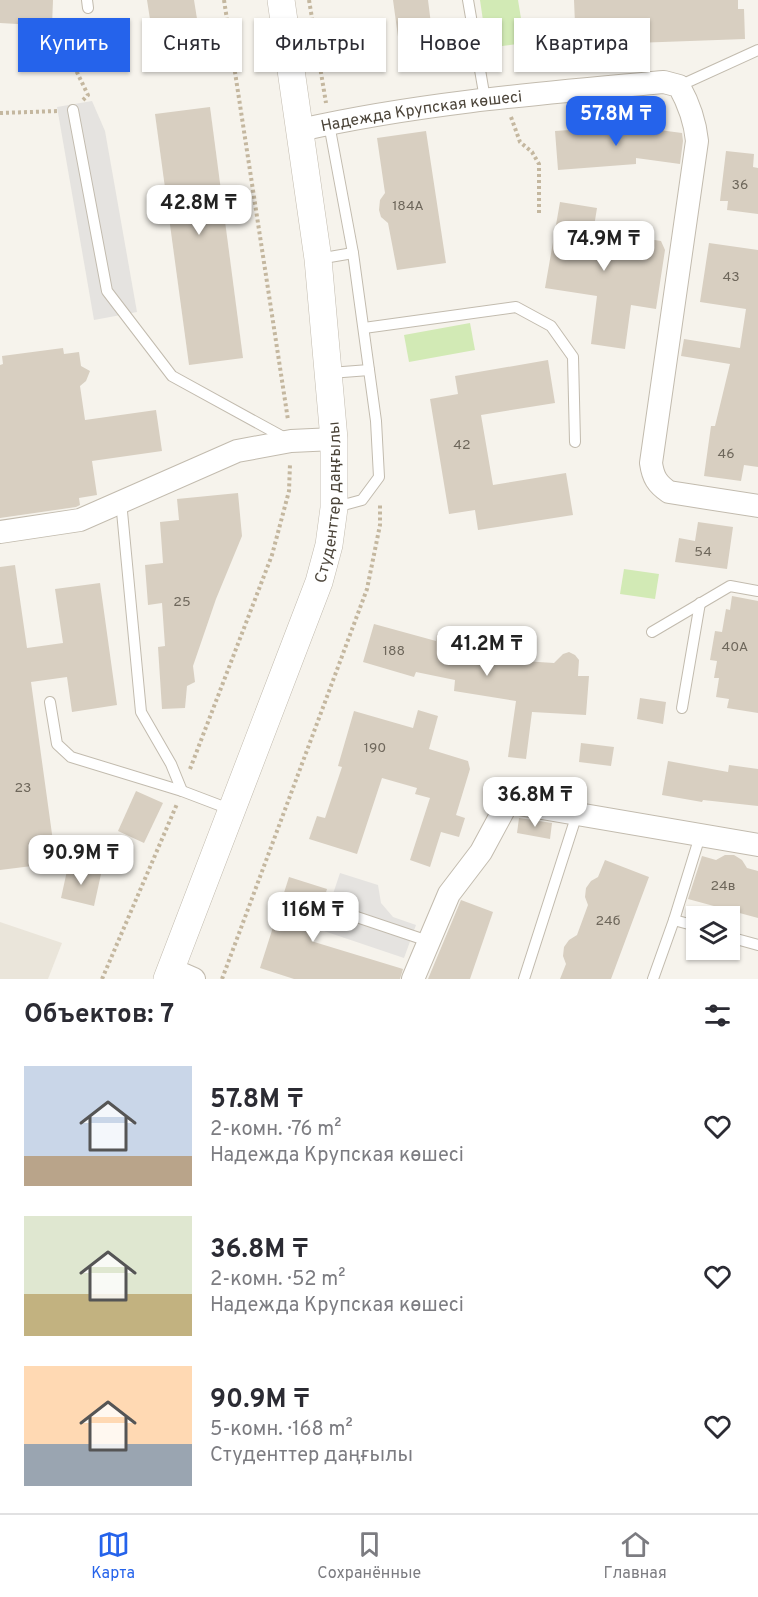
<!DOCTYPE html>
<html lang="ru">
<head>
<meta charset="utf-8">
<style>
	body { margin:0; font-family:Overpass,sans-serif; background:#f7f7f7; color:#2b2b33; height:100vh; display:flex; flex-direction:column; font-size:22px; white-space:nowrap }
	* { box-sizing:border-box; margin:0 }
	p { font-size:20px; color:#7c7c81 }
	.icon { flex:none; width:33px; height:33px; fill:none; stroke:currentColor; stroke-width:2; stroke-linecap:round; stroke-linejoin:round }
	.map { position:relative; height:979px; overflow:hidden }
	.drawer { display:flex; flex-direction:column; background:#fff; flex:1 }
	.drawer>* { flex:none }
	.guide { position:absolute; left:18px; top:18px; width:723px; height:54px; display:flex; gap:12px }
	.tools { position:absolute; left:686px; top:906px; display:grid; gap:12px }
	.tools a { display:grid; place-items:center; width:54px; height:54px; border-radius:0px; background:#fff; box-shadow:0 2px 4px #0004; font-size:30px }
	.price { position:absolute; translate:-50% -51px; padding:0 14px; border-radius:12px; background:#fff; color:#222; font-size:20px; line-height:39px; filter:drop-shadow(0 2px 3px #0008) }
	.price::after { content:''; position:absolute; left:50%; top:36px; width:18px; height:14px; margin-left:-9px; background:inherit; clip-path:polygon(0 0,100% 0,50% 100%) }
	.price.selected { background:#2563eb; color:#fff }
	ul { padding:0; list-style:none }
	li { display:flex; align-items:center; gap:18px; height:150px; padding:0 24px }
	li span { display:grid; place-items:center; flex:none; width:168px; height:120px; border-radius:0px; color:#555 }
	li>.icon { margin-inline-start:auto }
	span .icon { width:72px; height:72px; fill:#fffc; stroke-width:1 }
	li b { font-size:26px }
	h2 { display:flex; justify-content:space-between; align-items:center; height:72px; padding:0 24px; font-size:26px }
	.tag { padding:0 21px; border-radius:0px; background:#fff; box-shadow:0 2px 4px #0004; font-size:21px; line-height:54px }
	.tag.selected { background:#2563eb; color:#fff }
	.tab-bar { display:flex; justify-content:space-around; align-items:center; height:84px; border-top:2px solid #e1e1e2; background:#fff; font-size:16px; color:#7c7c81 }
	.tab-bar a { display:grid; justify-items:center; gap:3px }
	.tab-bar .selected { color:#2563eb }
	.map>svg:first-child { display:block }
	.residential { fill:#eae5da }
	.green { fill:#d2eab5 }
	.parking { fill:#e5e3e0 }
	.building { fill:#d8cfc1 }
	.lines { fill:none; stroke-linecap:round; stroke-linejoin:round }
	.service-casing { stroke:#c2bbae; stroke-width:12 }
	.minor-casing { stroke:#c2bbae; stroke-width:24 }
	.tertiary-casing { stroke:#c2bbae; stroke-width:28 }
	.path { stroke:#c4b79f; stroke-width:4; stroke-dasharray:3 3; stroke-linecap:butt }
	.service { stroke:#fff; stroke-width:10 }
	.minor { stroke:#fff; stroke-width:22 }
	.tertiary { stroke:#fff; stroke-width:27 }
	.labels { text-anchor:middle; stroke-width:4.5; stroke-linejoin:round; paint-order:stroke }
	.number-label { font-size:14px; fill:#6e675b }
	.street-label { font-size:16px; fill:#4b4439; stroke:#fff }
</style>
</head>
<body>
<div class="map">
<svg width="758" height="979" viewBox="0 0 758 979">
	<rect width="100%" height="100%" fill="#f6f3ec"/>
	<!-- residential -->
	<path class="residential" d="M0 922 62 943 48 979H0Z"/>
	<!-- green -->
	<g class="green">
		<path d="M480 0H518L525 43 487 48Z"/>
		<path d="M470 323 475 350 409 362 404 335Z"/>
		<path d="M624 569 659 574 655 599 620 594Z"/>
	</g>
	<!-- parking -->
	<g class="parking">
		<path d="M92 101 105 131 137 312 94 320 57 107Z"/>
		<path d="M340 873 378 885 381 903 393 917 416 925 404 958 321 930Z"/>
	</g>
	<!-- building -->
	<g class="building">
		<path d="M0 0H53L52 26 0 23Z"/>
		<path d="M147 0H194L202 50 156 58Z"/>
		<path d="M393 0H428L432 32 453 28 458 58 402 66Z"/>
		<path d="M574 0H738V9H744L745 39 607 44 608 71 577 72Z"/>
		<path d="M210 107 243 358 189 365 155 114Z"/>
		<path d="M629 126 682 133 683 141 680 164 636 158V164L558 170 555 131Z"/>
		<path d="M426 131 446 263 397 270 388 223 381 217 379 210 380 200 385 193 377 138Z"/>
		<path d="M726 151 754 154 753 167 758 168V214L727 210 728 201H720Z"/>
		<path d="M560 202 597 208 592 239 640 246 648 239 661 241 665 250 656 309 631 305 625 349 591 344 597 296 545 288Z"/>
		<path d="M709 243 758 250V467L744 465 741 481 704 476 711 426H715L730 364 681 356 684 339 740 348 746 309 700 302Z"/>
		<path d="M63 348 64 354 79 352 81 366 90 371 86 381 80 386 85 420 156 410 162 451 92 461 97 495 79 498 80 505 76 507 0 518V365L3 364 2 356Z"/>
		<path d="M548 360 555 403 481 415 493 485 566 473 573 515 478 530 475 510 449 514 430 399 458 394 455 376Z"/>
		<path d="M238 493 242 536 216 599 193 666 195 682 187 686 185 708 162 709 158 647 165 646 162 603 148 605 145 565 163 563 160 522 179 520 177 499Z"/>
		<path d="M698 522 733 527 727 569 675 562 679 538 695 541Z"/>
		<path d="M15 565 27 648 63 643 55 589 100 583 117 705 72 712 67 677 31 682 56 863 0 870V567Z"/>
		<path d="M732 596 758 601V713L727 708 729 699 716 697 719 678H714L717 661 710 660 715 631 722 632 726 609 730 610Z"/>
		<path d="M374 624 436 641 437 634 453 638 451 649 508 658 507 660 554 663 563 654 569 652 575 655 579 660 578 676H589L586 715 532 712 526 759 508 757 516 701 454 691 455 680 416 672 414 677 363 662Z"/>
		<path d="M640 698 666 702 663 724 637 719Z"/>
		<path d="M418 710 438 716 429 749 468 761 470 769 456 815 465 818 459 837 441 832 430 867 410 860 430 798 415 794 417 788 382 778 357 854 309 839 317 816 325 818 342 767 338 766 354 711 413 728Z"/>
		<path d="M581 743 614 747 611 766 579 762Z"/>
		<path d="M668 761 728 772 729 765 758 769V806L703 800 702 802 662 795Z"/>
		<path d="M136 791 163 803 144 843 118 831Z"/>
		<path d="M519 818 552 823 550 839 517 833Z"/>
		<path d="M725 855H734L742 860 747 868 758 871V918L688 899 702 856 716 860Z"/>
		<path d="M605 860 649 877 611 979H560L566 964 563 956 564 947 569 940 577 935 588 905 585 897 586 888 591 881 598 877Z"/>
		<path d="M68 866 101 874 94 906 61 898Z"/>
		<path d="M289 877 327 889 311 941 403 969 400 979H294L260 968Z"/>
		<path d="M461 900 493 912 470 979H428Z"/>
	</g>
	<g class="lines">
		<!-- service casing -->
		<g class="service-casing">
			<g id="service">
				<path d="M87 0 88 8"/>
				<path d="M468 0 485 99"/>
				<path d="M679 86 758 50"/>
				<path d="M73 110 107 291 172 376 285 438"/>
				<path d="M329 124 353 253 376 421 379 477 362 500 336 507"/>
				<path d="M318 259 353 253"/>
				<path d="M364 328 516 307 551 326 573 357 575 442"/>
				<path d="M330 373 369 370"/>
				<path d="M121 501 141 712 171 764 182 791"/>
				<path d="M652 632 730 586 758 591"/>
				<path d="M50 702 57 744 71 757 182 791 232 810"/>
				<path d="M682 708 700 603"/>
				<path d="M336 910 428 941"/>
				<path d="M674 920 700 836"/>
				<path d="M729 937 758 945"/>
				<path d="M524 979 577 814"/>
				<path d="M653 979 674 920 696 926"/>
			</g>
		</g>
		<!-- minor casing -->
		<g class="minor-casing">
			<g id="minor">
				<path id="s1" d="M300 130C419 103 542 93 664 82L679 86C689 104 695 120 697 141L651 463C653 477 657 484 669 492L758 506"/>
				<path d="M0 532 80 520 237 451 291 441 334 439"/>
				<path d="M171 969 194 979"/>
				<path d="M413 979 449 894 481 852 508 802 758 845"/>
			</g>
		</g>
		<!-- tertiary casing -->
		<g class="tertiary-casing">
			<g id="tertiary">
				<path id="s2" d="M167 979 319 582 329 545 334 508V439L318 259 281 0"/>
			</g>
		</g>
		<!-- path -->
		<g class="path">
			<path d="M224 0 288 420"/>
			<path d="M309 0 326 103"/>
			<path d="M83 100 88 95 73 64 74 60 80 56 86 21"/>
			<path d="M0 113 59 111"/>
			<path d="M511 117 520 142 532 152 539 164V213"/>
			<path d="M190 769 272 555 289 491 290 464"/>
			<path d="M102 979 177 804"/>
			<path d="M222 979 367 589 380 525V504"/>
		</g>
		<!-- service -->
		<use href="#service" class="service"/>
		<!-- minor -->
		<use href="#minor" class="minor"/>
		<!-- tertiary -->
		<use href="#tertiary" class="tertiary"/>
	</g>
	<g class="labels">
		<!-- number labels -->
		<g class="number-label">
			<text x="740" y="189">36</text>
			<text x="408" y="210">184А</text>
			<text x="731" y="281">43</text>
			<text x="462" y="449">42</text>
			<text x="726" y="458">46</text>
			<text x="703" y="556">54</text>
			<text x="182" y="606">25</text>
			<text x="735" y="651">40А</text>
			<text x="394" y="655">188</text>
			<text x="375" y="752">190</text>
			<text x="23" y="792">23</text>
			<text x="723" y="890">24в</text>
			<text x="608" y="925">24б</text>
		</g>
		<!-- street labels -->
		<g class="street-label">
			<text dy="6" stroke="none"><textPath href="#s1" startOffset="123">Надежда Крупская көшесі</textPath></text>
			<text dy="6" stroke="none"><textPath href="#s2" startOffset="506">Студенттер даңғылы</textPath></text>
		</g>
	</g>
</svg>
<div class="tools">
<a><svg class="icon" aria-label="layers" viewBox="0 0 24 24"><path d="M12 4l9 5-9 5-9-5zM3 14l9 5 9-5"/></svg></a>
</div>
<b class="price selected" style="left:616px;top:147px">57.8M ₸</b>
<b class="price" style="left:199px;top:236px">42.8M ₸</b>
<b class="price" style="left:604px;top:272px">74.9M ₸</b>
<b class="price" style="left:487px;top:677px">41.2M ₸</b>
<b class="price" style="left:535px;top:828px">36.8M ₸</b>
<b class="price" style="left:81px;top:886px">90.9M ₸</b>
<b class="price" style="left:313px;top:943px">116M ₸</b>
<div class="guide">
<a class="tag selected">Купить</a>
<a class="tag">Снять</a>
<a class="tag">Фильтры</a>
<a class="tag">Новое</a>
<a class="tag">Квартира</a>
</div>
</div>
<section class="drawer">
<h2>Объектов: 7<svg class="icon" aria-label="filters" viewBox="0 0 24 24"><path d="M4 7h16M4 17h16"/><circle cx="9" cy="7" r="2"/><circle cx="15" cy="17" r="2"/></svg></h2>
<ul>
<li><span style="background:linear-gradient(#c9d6e8 75%,#b9a48a 0)"><svg class="icon" aria-label="home" viewBox="0 0 24 24"><path d="M3 11l9-7 9 7M6 9v11h12V9"/></svg></span><div><b>57.8M ₸</b><p>2-комн. · 76 m²</p><p>Надежда Крупская көшесі</p></div><svg class="icon" aria-label="heart" viewBox="0 0 24 24"><path d="M12 20l-8-8c-3-5 5-10 8-4 3-6 11-1 8 4z"/></svg></li>
<li><span style="background:linear-gradient(#dfe7d0 65%,#c2b280 0)"><svg class="icon" aria-label="home" viewBox="0 0 24 24"><path d="M3 11l9-7 9 7M6 9v11h12V9"/></svg></span><div><b>36.8M ₸</b><p>2-комн. · 52 m²</p><p>Надежда Крупская көшесі</p></div><svg class="icon" aria-label="heart" viewBox="0 0 24 24"><path d="M12 20l-8-8c-3-5 5-10 8-4 3-6 11-1 8 4z"/></svg></li>
<li><span style="background:linear-gradient(#ffd9b3 65%,#9aa5b1 0)"><svg class="icon" aria-label="home" viewBox="0 0 24 24"><path d="M3 11l9-7 9 7M6 9v11h12V9"/></svg></span><div><b>90.9M ₸</b><p>5-комн. · 168 m²</p><p>Студенттер даңғылы</p></div><svg class="icon" aria-label="heart" viewBox="0 0 24 24"><path d="M12 20l-8-8c-3-5 5-10 8-4 3-6 11-1 8 4z"/></svg></li>
</ul>
</section>
<nav class="tab-bar">
<a class="selected"><svg class="icon" aria-label="map" viewBox="0 0 24 24"><path d="M3 6l6-2 6 2 6-2v14l-6 2-6-2-6 2zM9 4v14M15 6v14"/></svg>Карта</a>
<a><svg class="icon" aria-label="saved" viewBox="0 0 24 24"><path d="M7 4h10v16l-5-4-5 4z"/></svg>Сохранённые</a>
<a><svg class="icon" aria-label="home" viewBox="0 0 24 24"><path d="M3 11l9-7 9 7M6 9v11h12V9"/></svg>Главная</a>
</nav>
</body>
</html>
